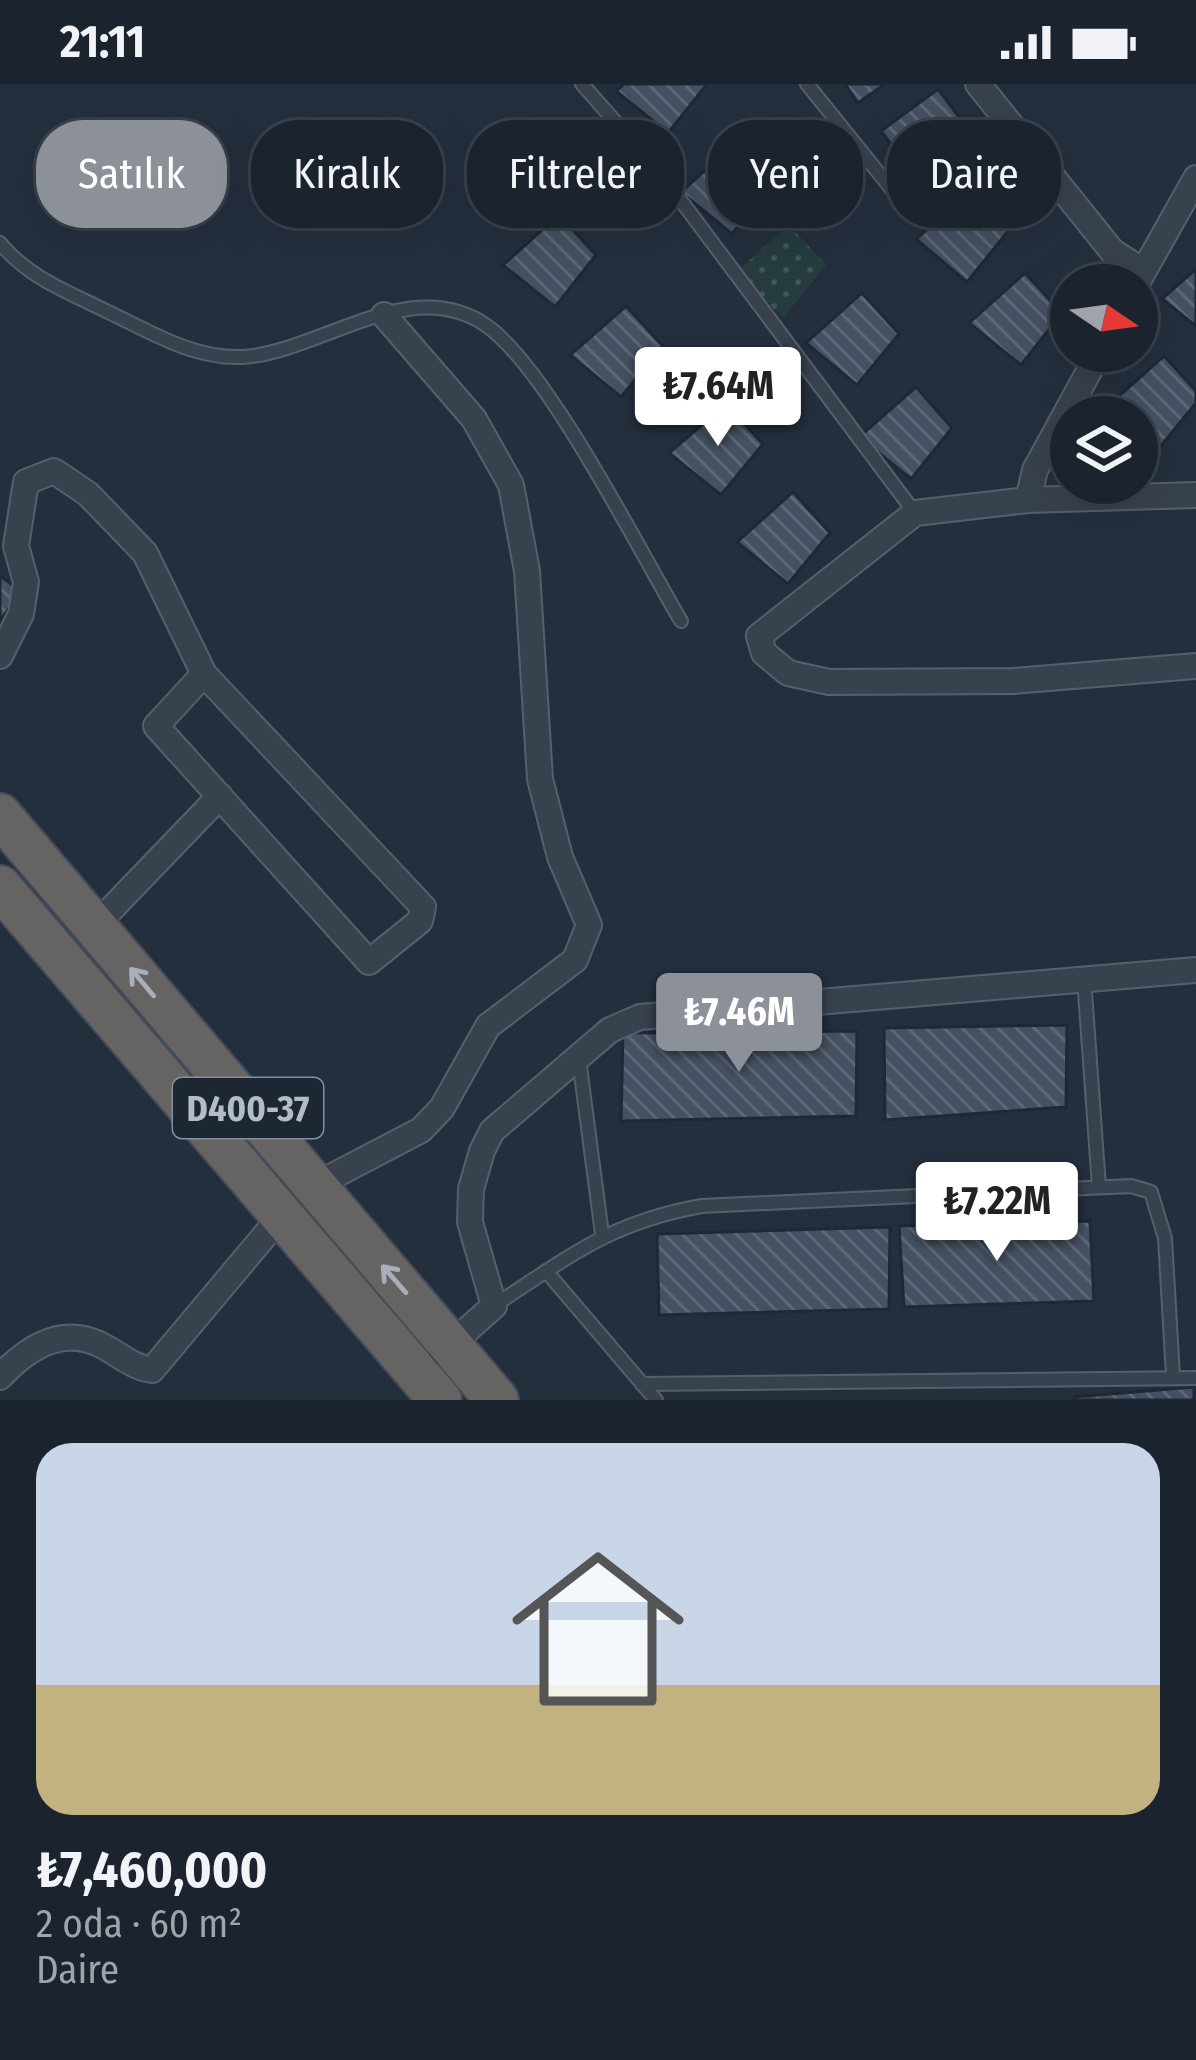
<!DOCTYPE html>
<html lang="tr">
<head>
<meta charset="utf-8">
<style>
	body { margin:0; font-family:"Fira Sans Condensed",sans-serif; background:#242b36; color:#f1f3f6; height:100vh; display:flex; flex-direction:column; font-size:45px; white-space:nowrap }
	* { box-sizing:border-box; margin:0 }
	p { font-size:39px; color:#a0a4aa }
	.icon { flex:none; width:66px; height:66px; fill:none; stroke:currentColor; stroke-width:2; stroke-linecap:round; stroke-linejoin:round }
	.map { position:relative; height:1316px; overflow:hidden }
	.side { display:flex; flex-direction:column; background:#1b232e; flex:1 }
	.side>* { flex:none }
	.top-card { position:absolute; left:36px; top:36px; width:1125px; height:108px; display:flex; gap:24px }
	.needle { width:78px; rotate:103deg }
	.buttons { position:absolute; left:1050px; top:180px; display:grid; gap:24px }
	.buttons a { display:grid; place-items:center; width:108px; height:108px; border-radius:50%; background:#1b232e; box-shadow:0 12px 48px #0002,0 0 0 3px #39404a; font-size:60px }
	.price { position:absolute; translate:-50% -102px; padding:0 27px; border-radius:12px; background:#fff; color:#222; font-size:39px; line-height:78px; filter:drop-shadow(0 3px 6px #0008) }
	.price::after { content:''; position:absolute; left:50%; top:72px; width:36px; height:27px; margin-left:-18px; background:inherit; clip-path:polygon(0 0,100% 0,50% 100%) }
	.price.selected { background:#8c9099; color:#fff }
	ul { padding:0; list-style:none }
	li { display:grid; align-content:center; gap:24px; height:636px; padding:0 36px }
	li span { display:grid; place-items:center; height:372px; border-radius:36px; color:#555 }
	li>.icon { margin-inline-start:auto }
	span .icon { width:216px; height:216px; fill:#fffc; stroke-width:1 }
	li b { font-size:51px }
	.chip { padding:0 42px; border-radius:48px; background:#1b232e; box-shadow:0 12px 48px #0002,0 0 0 3px #39404a; font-size:42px; line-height:108px }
	.chip.selected { background:#8c9099; color:#fff }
	.status { display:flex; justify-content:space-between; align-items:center; height:84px; padding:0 60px; background:#1b232e; direction:ltr }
	.status svg { height:33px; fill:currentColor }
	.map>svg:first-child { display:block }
	.grass { fill:url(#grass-dots) }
	.building { fill:url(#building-back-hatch); stroke:#1f2835; stroke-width:3 }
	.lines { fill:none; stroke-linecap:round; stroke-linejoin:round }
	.service-casing { stroke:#565f6c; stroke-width:16 }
	.minor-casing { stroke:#565f6c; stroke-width:28 }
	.trunk-casing { stroke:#434c59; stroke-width:46 }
	.service { stroke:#38414e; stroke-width:12 }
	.minor { stroke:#38414e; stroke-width:24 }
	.trunk { stroke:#656462; stroke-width:42 }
	.oneway { stroke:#a8afba }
	.labels { text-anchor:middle; stroke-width:10; stroke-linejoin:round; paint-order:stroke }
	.shield { fill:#1d2633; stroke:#878f9c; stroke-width:3 }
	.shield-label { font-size:36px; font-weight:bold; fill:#b4bcc9 }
</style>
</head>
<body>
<div class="status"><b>21:11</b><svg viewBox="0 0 49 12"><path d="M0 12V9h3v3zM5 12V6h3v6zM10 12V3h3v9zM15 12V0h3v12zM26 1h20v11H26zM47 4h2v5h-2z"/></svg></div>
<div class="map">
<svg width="1196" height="1316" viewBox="0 0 1196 1316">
	<defs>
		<pattern id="grass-dots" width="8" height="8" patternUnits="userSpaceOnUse" patternTransform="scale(3)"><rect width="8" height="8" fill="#263c3f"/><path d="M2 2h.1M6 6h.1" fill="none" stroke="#435659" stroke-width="1.8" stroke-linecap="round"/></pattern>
		<pattern id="building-back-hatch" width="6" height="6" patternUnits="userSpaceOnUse" patternTransform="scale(3)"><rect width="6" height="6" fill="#455162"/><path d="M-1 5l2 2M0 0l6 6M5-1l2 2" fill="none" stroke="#5d6877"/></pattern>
	</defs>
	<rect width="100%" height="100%" fill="#242f3e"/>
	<!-- grass -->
	<path class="grass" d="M789 141 826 181 784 233 733 191Z"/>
	<!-- building -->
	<g class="building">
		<path d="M624 0H707L668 49 616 7Z"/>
		<path d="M845 0H885L858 19Z"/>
		<path d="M938 5 974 53 918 96 881 47Z"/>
		<path d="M737 58 774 98 732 150 681 108Z"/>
		<path d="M972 106 1009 146 967 198 916 155Z"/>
		<path d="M559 131 596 171 555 223 503 181Z"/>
		<path d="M1196 185V242L1162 215Z"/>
		<path d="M1025 189 1062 229 1021 281 969 239Z"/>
		<path d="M862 209 899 250 857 301 806 259Z"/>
		<path d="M626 222 663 262 621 313 570 271Z"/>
		<path d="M1164 272 1196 307V319L1159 364 1137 345V333H1122L1108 322Z"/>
		<path d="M916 303 952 344 911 395 859 353Z"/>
		<path d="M726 320 763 360 721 411 669 369Z"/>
		<path d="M793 408 830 449 788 500 737 458Z"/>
		<path d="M0 492 21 507 0 537Z"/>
		<path d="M1067 941 1066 1023 885 1036 884 944Z"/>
		<path d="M857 947 856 1032 621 1037 623 949Z"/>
		<path d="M1090 1137 1094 1217 904 1223 899 1142Z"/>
		<path d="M890 1143 889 1225 659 1231 657 1150Z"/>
		<path d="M1194 1303V1316H1074V1313Z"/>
	</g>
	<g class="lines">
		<!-- service casing -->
		<g class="service-casing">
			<g id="service">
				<path d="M582 0 658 86 915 429"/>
				<path d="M807 0 898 113"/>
				<path d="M0 159C29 194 66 207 106 227 149 247 192 275 242 273 319 269 411 188 487 242 548 285 639 466 681 537"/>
				<path d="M1084 894 1099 1103"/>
				<path d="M579 975 602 1150"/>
				<path d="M546 1187 656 1316"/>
				<path d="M495 1221C570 1172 611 1138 702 1122L1131 1102 1151 1108 1165 1154 1173 1292"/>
				<path d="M642 1300 1196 1294"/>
			</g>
		</g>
		<!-- minor casing -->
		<g class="minor-casing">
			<g id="minor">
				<path d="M978 0 1112 167 1143 187"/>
				<path d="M1137 199 1196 94"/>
				<path d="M1196 411 1028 416 915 429 759 552 764 569 788 589 829 598 1013 597 1196 582"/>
				<path d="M1028 416 1035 386 1100 267"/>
				<path d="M0 572 21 530 26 498 16 462 26 398 54 387 88 410 145 469 204 590 423 823 420 837 369 878 156 642 204 590"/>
				<path d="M95 842 220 712"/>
				<path d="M314 1102 421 1046 442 1024 488 942 575 876 589 841 560 773 540 695 527 487 511 401 474 335 384 231"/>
				<path d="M441 1269 494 1222 470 1138 471 1105 482 1067 492 1047 610 946 640 933 1196 886"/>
				<path d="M0 1293C26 1265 61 1241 101 1261 119 1270 132 1283 152 1286L282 1131"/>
			</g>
		</g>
		<!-- trunk casing -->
		<g class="trunk-casing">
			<g id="trunk">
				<path d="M0 731 497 1316"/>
				<path d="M0 803 440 1316"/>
			</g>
		</g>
		<!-- service -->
		<use href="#service" class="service"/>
		<!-- minor -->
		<use href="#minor" class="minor"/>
		<!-- trunk -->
		<use href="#trunk" class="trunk"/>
	</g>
	<!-- one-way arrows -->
	<defs><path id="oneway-shaft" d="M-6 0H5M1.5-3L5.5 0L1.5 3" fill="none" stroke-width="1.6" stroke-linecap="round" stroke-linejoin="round" transform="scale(3)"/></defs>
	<g class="oneway">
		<use href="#oneway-shaft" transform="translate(142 898) rotate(-130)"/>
		<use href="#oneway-shaft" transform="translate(394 1195) rotate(-131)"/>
	</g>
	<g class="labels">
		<!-- shield labels -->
		<rect class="shield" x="173" y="994" width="150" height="60" rx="9"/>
		<g class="shield-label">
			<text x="248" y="1037">D400-37</text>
		</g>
	</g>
</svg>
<div class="buttons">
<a><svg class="needle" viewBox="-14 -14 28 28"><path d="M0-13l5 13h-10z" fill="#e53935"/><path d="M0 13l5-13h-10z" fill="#a0a4aa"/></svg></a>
<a><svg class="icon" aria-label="layers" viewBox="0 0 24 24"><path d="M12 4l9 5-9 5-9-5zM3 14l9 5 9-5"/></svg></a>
</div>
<b class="price" style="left:718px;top:365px">₺7.64M</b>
<b class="price selected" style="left:739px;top:991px">₺7.46M</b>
<b class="price" style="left:997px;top:1180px">₺7.22M</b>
<div class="top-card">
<a class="chip selected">Satılık</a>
<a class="chip">Kiralık</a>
<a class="chip">Filtreler</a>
<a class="chip">Yeni</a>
<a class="chip">Daire</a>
</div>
</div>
<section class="side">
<ul>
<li><span style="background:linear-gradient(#c9d6e8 65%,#c2b280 0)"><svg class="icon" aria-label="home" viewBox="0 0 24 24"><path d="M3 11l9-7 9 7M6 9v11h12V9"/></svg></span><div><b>₺7,460,000</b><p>2 oda · 60 m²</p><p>Daire</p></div></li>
</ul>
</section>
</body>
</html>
